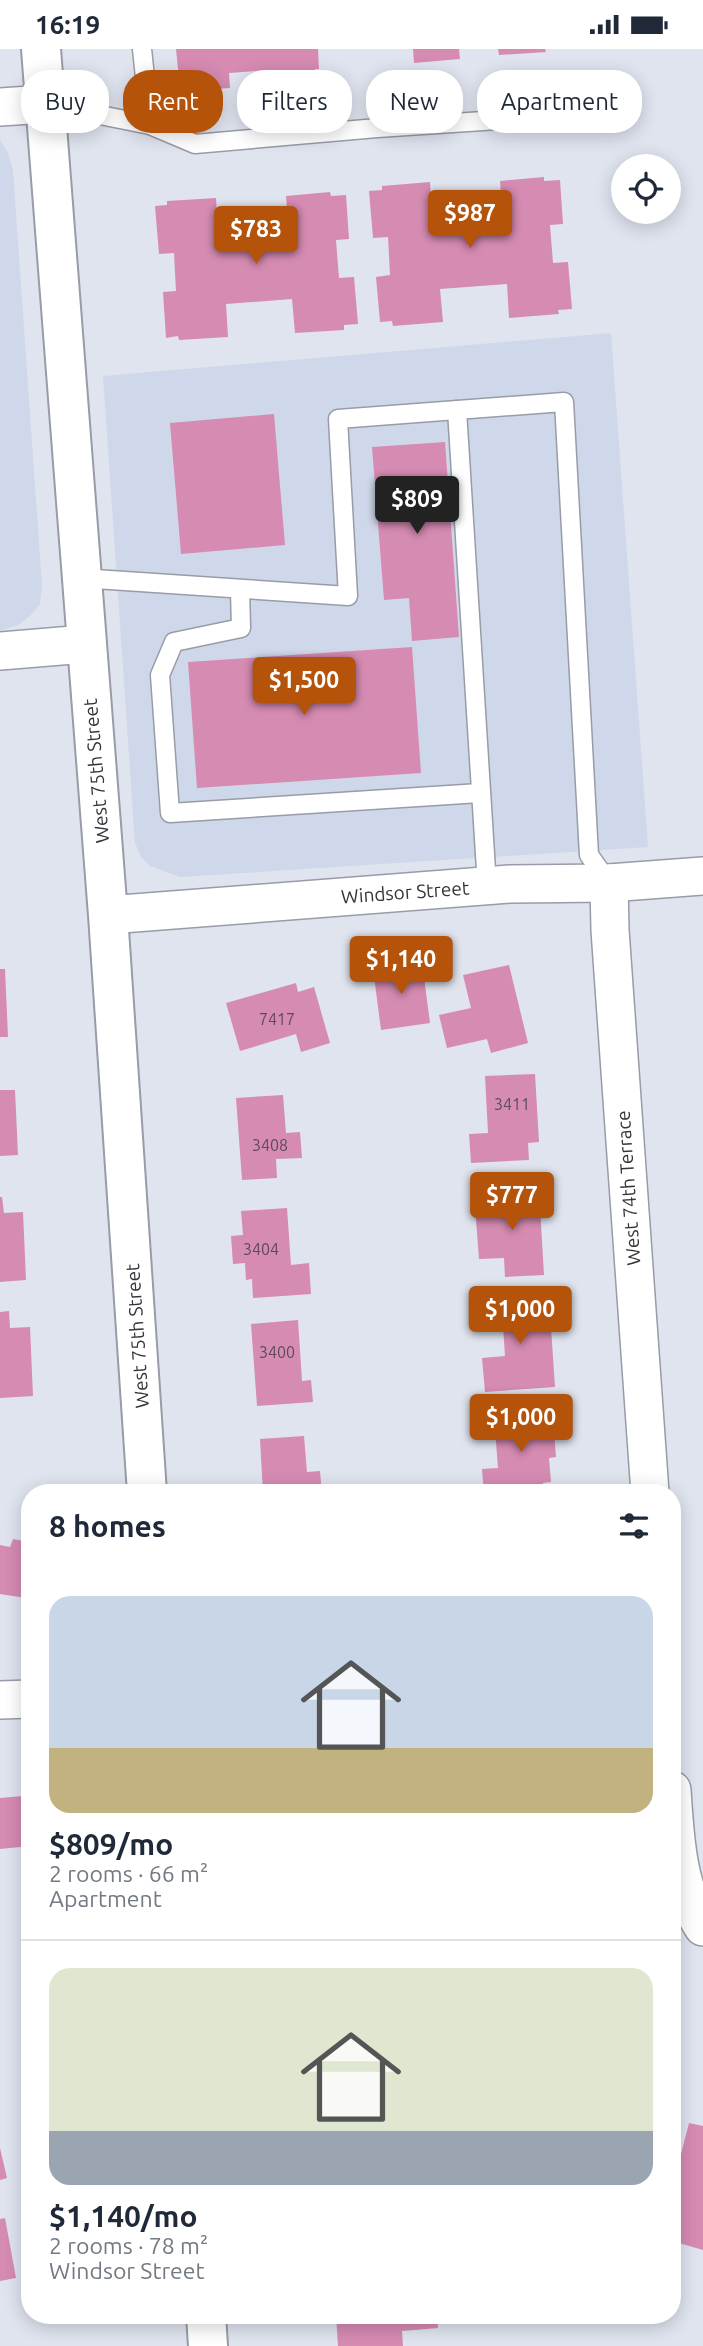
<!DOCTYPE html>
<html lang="en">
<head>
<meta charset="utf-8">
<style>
	body { margin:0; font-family:Ubuntu,sans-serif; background:#f2f2f3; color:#1f2937; height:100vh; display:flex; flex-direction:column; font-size:26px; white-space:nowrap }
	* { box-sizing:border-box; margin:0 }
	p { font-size:23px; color:#747a83 }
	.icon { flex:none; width:38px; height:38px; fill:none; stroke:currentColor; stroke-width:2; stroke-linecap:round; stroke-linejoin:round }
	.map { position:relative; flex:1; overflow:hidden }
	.details { position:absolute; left:21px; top:1435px; width:660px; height:840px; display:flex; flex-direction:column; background:#fff; border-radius:28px; box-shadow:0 4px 18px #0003 }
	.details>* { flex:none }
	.guide { position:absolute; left:21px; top:21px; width:662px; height:63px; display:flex; gap:14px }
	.tools { position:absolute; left:611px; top:105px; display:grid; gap:14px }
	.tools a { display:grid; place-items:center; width:70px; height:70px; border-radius:50%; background:#fff; box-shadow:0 4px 18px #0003; font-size:35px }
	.price { position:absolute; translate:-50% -60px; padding:0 16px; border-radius:7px; background:#b45309; color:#fff; font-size:23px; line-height:46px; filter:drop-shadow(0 2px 4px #0008) }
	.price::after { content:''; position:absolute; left:50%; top:42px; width:21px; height:16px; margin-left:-10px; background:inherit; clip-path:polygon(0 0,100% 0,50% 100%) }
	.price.current { background:#222; color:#fff }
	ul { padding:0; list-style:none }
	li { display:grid; align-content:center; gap:14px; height:371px; padding:0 28px }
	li+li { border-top:2px solid #e0e1e3 }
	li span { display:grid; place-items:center; height:217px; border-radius:21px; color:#555 }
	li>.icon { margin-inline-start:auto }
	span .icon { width:126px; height:126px; fill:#fffc; stroke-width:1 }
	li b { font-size:30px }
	h2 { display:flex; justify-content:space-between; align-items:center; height:84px; padding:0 28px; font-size:30px }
	.pill { padding:0 24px; border-radius:28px; background:#fff; box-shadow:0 4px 18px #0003; font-size:24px; line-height:63px }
	.pill.current { background:#b45309; color:#fff }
	.status { display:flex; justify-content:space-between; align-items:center; height:49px; padding:0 35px; background:#fff; direction:ltr }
	.status svg { height:19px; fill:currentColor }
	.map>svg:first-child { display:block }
	.built { fill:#cfd8ea }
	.building { fill:#d68bb2 }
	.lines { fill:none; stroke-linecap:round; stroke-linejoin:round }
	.lane-casing { stroke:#979ca6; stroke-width:21 }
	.street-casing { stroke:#979ca6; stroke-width:40 }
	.secondary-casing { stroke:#979ca6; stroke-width:42 }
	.lane { stroke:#fff; stroke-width:18 }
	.street { stroke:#fff; stroke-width:37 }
	.secondary { stroke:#fff; stroke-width:38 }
	.labels { text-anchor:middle; stroke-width:5; stroke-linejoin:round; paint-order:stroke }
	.number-label { font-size:16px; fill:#5c4a58 }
	.street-label { font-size:19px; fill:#33353a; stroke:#fff }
</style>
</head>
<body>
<div class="status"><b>16:19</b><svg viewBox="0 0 49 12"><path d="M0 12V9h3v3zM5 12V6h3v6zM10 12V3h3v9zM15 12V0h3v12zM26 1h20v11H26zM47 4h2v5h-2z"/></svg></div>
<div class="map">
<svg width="703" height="2297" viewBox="0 0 703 2297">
	<rect width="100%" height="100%" fill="#dfe4ef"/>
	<!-- built -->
	<g class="built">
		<path d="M0 91 8 104 13 122 42 537 40 555 31 566 18 576 0 582Z"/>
		<path d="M611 284 648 798 180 828 150 817 141 808 135 794 103 327Z"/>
	</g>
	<!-- building -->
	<g class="building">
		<path d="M176 0H318L319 20H315L316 32 269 35 268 21 229 24 230 39 184 42 183 30H179Z"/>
		<path d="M413 0H459L460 10 414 14Z"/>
		<path d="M498 0H545L546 3 499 6Z"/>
		<path d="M544 128V132L560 131 563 175 550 176 553 214 568 213 572 260 558 261 559 265 509 269 507 235 440 240 443 273 393 277 392 272 380 273 376 228 390 226 388 188 373 189 369 142 382 141V137L430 133 432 162 502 157 500 132Z"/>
		<path d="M330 143 331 147 346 146 349 190 336 191 339 229 354 228 358 275 344 276V281L295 284 292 250 226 255 228 288 179 291 178 287 166 289 163 243 176 242 174 204 159 205 155 157 167 156V152L216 149 218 178 288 173 286 147Z"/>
		<path d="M274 365 285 496 181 505 170 374Z"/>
		<path d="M445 393 459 588 412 592 409 549 384 551 372 398Z"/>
		<path d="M412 598 421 724 197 739 188 613Z"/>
		<path d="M422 913 430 974 381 981 373 919Z"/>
		<path d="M509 916 528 994 491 1004 487 990 447 999 439 966 471 959 463 926Z"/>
		<path d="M0 920H5L8 988H0Z"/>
		<path d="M296 934 298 943 314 938 330 994 301 1003 296 985 240 1002 226 954Z"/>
		<path d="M535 1025 539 1093 528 1094 529 1111 471 1114 469 1085 488 1084 485 1027Z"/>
		<path d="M0 1041H15L18 1106 0 1107Z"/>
		<path d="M283 1046 286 1084 300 1083 302 1109 276 1110 277 1129 242 1131 236 1049Z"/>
		<path d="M539 1140 544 1226 505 1228 504 1209 479 1210 475 1157 492 1156 491 1143Z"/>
		<path d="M0 1148H2L4 1164 23 1163 26 1231 0 1233Z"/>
		<path d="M287 1159 291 1216 309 1214 311 1245 253 1249 252 1230 246 1231 245 1214 233 1215 231 1187 243 1186 241 1162Z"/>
		<path d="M549 1249 555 1338 485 1343 482 1309 505 1307 503 1277 484 1278 482 1254Z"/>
		<path d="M9 1262 10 1279 30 1278 33 1347 0 1349V1263Z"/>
		<path d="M298 1271 302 1332 311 1331 313 1353 257 1357 251 1275Z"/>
		<path d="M544 1363 545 1370 553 1369 556 1408 549 1409 551 1433 543 1434V1444H484L482 1420 498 1419 494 1367Z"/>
		<path d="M304 1387 307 1423 320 1422 322 1444H263L260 1390Z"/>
		<path d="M13 1490 30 1493V1532L26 1549 0 1545V1496L10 1498Z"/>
		<path d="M22 1747V1753L30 1752V1797L0 1800V1749Z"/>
		<path d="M689 2074 703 2077V2201L672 2192 679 2159 672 2157V2140Z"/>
		<path d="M0 2099 7 2129 0 2131Z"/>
		<path d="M5 2169 16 2229 0 2232V2170Z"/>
		<path d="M336 2266H437L438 2279 402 2282 403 2297H338Z"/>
	</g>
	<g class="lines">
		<!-- lane casing -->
		<g class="lane-casing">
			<g id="lane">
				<path d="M45 55 150 76 142 0"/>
				<path d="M150 76 195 95 377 79 559 67"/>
				<path d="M457 361 487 837"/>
				<path d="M80 529 348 547 338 370 564 353 589 806 609 834"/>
				<path d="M240 541 241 579 174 593 160 626 170 764 480 744"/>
			</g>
		</g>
		<!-- street casing -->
		<g class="street-casing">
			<g id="street">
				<path d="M0 58 45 55"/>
				<path d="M0 602 85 595"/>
				<path d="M609 834 610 881 650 1444"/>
				<path d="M108 866 510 835 609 834 703 827"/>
				<path d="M0 1651 30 1650"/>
				<path d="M672 1741C675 1787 677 1838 703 1878"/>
			</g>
		</g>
		<!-- secondary casing -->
		<g class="secondary-casing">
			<g id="secondary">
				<path d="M41 0 108 866 147 1444"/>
				<path d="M206 2266 208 2297"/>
			</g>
		</g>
		<!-- lane -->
		<use href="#lane" class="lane"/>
		<!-- street -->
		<use href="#street" class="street"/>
		<!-- secondary -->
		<use href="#secondary" class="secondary"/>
	</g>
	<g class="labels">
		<!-- number labels -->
		<g class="number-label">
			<text x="277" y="976">7417</text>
			<text x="512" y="1061">3411</text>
			<text x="270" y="1102">3408</text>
			<text x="261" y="1206">3404</text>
			<text x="277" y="1309">3400</text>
		</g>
		<!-- street labels -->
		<g class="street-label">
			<text transform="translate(96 722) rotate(-95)" y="7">West 75th Street</text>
			<text transform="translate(405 843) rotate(-4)" y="7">Windsor Street</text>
			<text transform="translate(628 1139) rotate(-94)" y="7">West 74th Terrace</text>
			<text transform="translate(137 1287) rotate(-94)" y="7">West 75th Street</text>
		</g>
	</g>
</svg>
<div class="tools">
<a><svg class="icon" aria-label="locate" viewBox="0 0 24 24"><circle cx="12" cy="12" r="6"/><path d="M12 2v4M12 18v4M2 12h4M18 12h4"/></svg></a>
</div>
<b class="price" style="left:470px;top:201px">$987</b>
<b class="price" style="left:256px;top:217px">$783</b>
<b class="price current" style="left:417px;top:487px">$809</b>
<b class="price" style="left:304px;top:668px">$1,500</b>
<b class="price" style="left:401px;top:947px">$1,140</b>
<b class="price" style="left:512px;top:1183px">$777</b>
<b class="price" style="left:520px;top:1297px">$1,000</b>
<b class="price" style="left:521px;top:1405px">$1,000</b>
<div class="guide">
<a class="pill">Buy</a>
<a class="pill current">Rent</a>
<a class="pill">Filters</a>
<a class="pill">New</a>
<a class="pill">Apartment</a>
</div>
<section class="details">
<h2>8 homes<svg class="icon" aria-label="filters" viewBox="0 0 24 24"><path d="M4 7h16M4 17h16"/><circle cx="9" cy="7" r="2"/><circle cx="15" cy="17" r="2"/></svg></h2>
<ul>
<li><span style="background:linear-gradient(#c9d6e8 70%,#c2b280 0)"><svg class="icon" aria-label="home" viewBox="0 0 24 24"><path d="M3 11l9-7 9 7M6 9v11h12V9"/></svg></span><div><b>$809/mo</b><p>2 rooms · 66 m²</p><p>Apartment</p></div></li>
<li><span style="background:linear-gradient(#dfe7d0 75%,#9aa5b1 0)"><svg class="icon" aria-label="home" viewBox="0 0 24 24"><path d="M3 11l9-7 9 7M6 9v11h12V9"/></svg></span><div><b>$1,140/mo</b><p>2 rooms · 78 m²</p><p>Windsor Street</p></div></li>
</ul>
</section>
</div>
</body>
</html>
